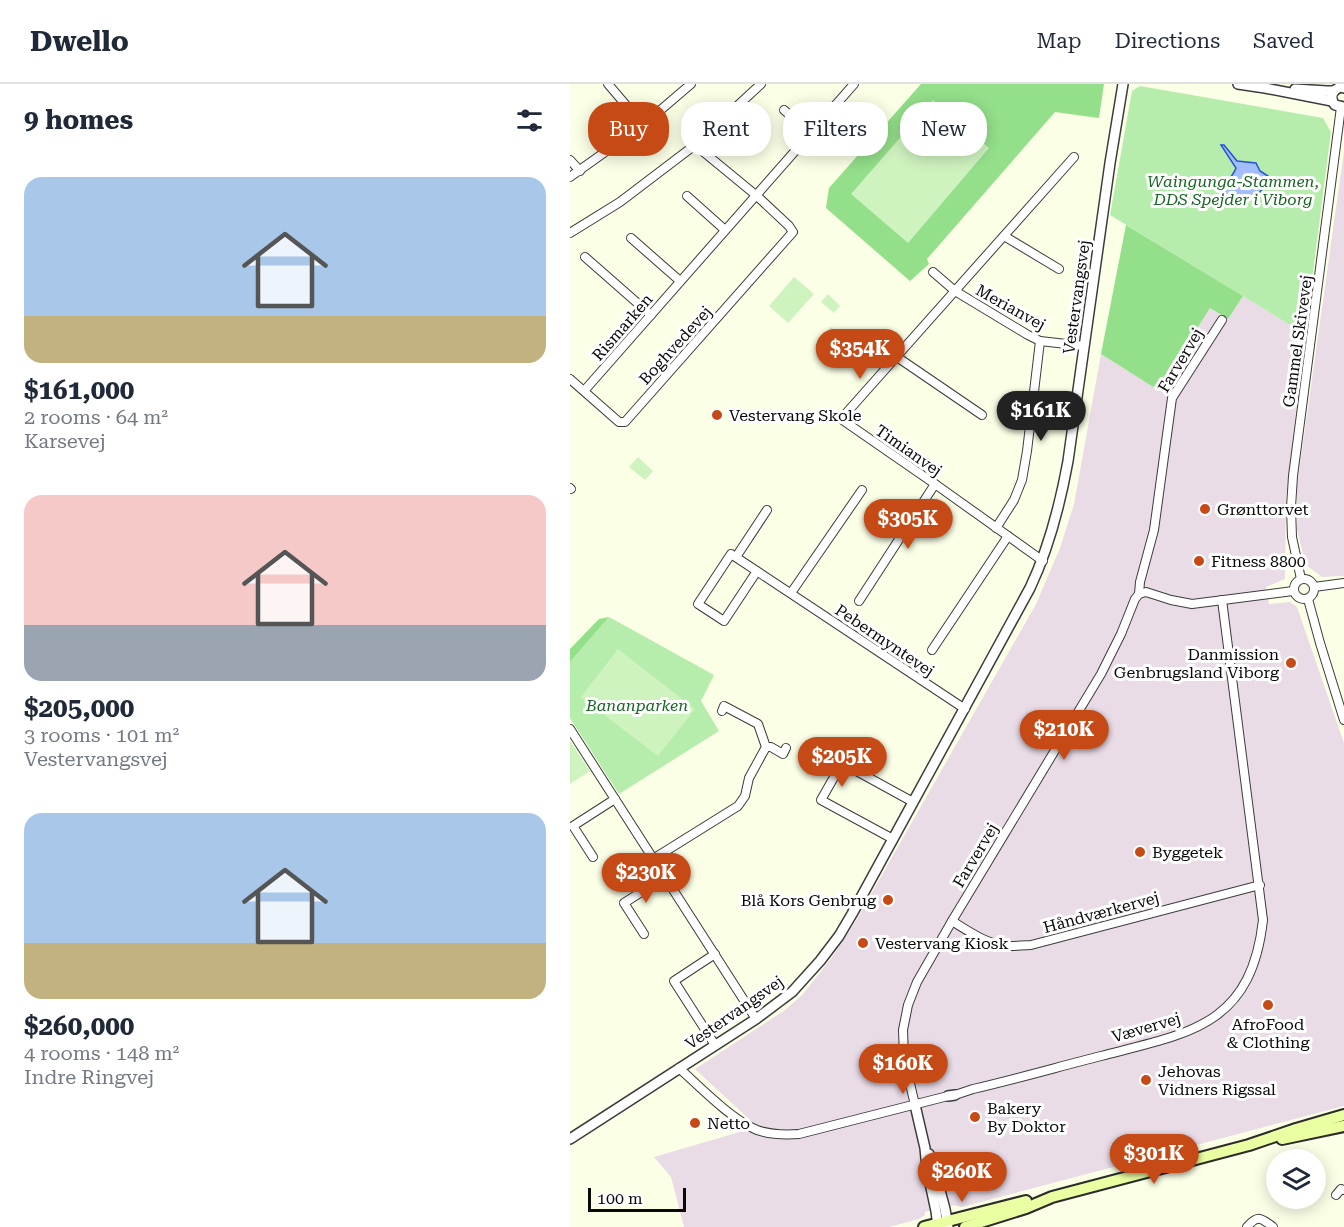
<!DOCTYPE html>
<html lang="en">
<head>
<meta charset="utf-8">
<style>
	body { margin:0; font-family:"Roboto Serif",serif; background:#f6f6f7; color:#1f2937; height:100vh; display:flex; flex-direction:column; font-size:22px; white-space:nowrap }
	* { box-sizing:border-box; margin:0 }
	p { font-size:20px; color:#747a83 }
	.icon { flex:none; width:33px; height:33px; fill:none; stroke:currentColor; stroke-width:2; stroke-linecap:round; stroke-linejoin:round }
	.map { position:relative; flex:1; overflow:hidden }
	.side { display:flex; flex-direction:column; background:#fff; width:570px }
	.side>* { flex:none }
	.guide { position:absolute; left:18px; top:18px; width:570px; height:54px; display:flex; gap:12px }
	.tools { position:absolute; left:696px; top:1065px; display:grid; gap:12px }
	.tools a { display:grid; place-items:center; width:60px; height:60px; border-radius:50%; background:#fff; box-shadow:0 3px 15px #0003; font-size:30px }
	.scale { position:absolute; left:18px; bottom:15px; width:98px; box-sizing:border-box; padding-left:6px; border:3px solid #090909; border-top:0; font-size:16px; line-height:21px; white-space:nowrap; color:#090909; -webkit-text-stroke:4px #fff; paint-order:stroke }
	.price { position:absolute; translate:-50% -51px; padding:0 14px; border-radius:21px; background:#c64a15; color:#fff; font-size:20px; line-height:39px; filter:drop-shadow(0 2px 3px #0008) }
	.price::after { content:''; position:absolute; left:50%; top:36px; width:18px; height:14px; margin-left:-9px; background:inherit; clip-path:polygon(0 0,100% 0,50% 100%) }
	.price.active { background:#222; color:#fff }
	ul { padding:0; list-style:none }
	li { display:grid; align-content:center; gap:12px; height:318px; padding:0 24px }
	li span { display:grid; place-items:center; height:186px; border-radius:18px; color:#555 }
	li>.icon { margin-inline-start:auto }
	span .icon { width:108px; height:108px; fill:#fffc; stroke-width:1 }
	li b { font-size:26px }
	h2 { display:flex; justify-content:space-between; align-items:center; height:72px; padding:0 24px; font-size:26px }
	.chip { padding:0 21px; border-radius:24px; background:#fff; box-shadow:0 3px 15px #0003; font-size:21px; line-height:54px }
	.chip.active { background:#c64a15; color:#fff }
	header { display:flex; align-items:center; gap:36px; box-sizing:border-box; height:84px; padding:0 30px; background:#fff; border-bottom:2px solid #e0e1e3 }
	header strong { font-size:28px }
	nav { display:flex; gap:33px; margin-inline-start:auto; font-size:21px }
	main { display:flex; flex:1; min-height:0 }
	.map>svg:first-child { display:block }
	.industrial { fill:#eadce7 }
	.green { fill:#b7edac }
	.forest { fill:#93df8a }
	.pitch { fill:#cff3bf }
	.water { fill:#a4bdfd; stroke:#2452db; stroke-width:1.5 }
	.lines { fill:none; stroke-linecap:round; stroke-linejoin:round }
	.minor-casing { stroke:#3c3c3c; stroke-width:10 }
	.tertiary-casing { stroke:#3c3c3c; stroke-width:12 }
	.secondary-casing { stroke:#2b2b2b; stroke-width:14 }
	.minor { stroke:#fff; stroke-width:8 }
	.tertiary { stroke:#fff; stroke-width:9 }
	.secondary { stroke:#e9ffa1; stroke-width:10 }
	.poi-dot { fill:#c64a15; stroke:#fff; stroke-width:2 }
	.labels { text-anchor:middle; stroke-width:6; stroke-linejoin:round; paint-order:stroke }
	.park-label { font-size:16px; font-style:italic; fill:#156620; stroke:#fff }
	.street-label { font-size:16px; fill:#090909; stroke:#fff }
	.poi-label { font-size:16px; fill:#090909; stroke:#fff; text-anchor:start }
</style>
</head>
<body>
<header>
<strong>Dwello</strong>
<nav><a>Map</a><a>Directions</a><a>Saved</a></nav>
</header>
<main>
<section class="side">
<h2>9 homes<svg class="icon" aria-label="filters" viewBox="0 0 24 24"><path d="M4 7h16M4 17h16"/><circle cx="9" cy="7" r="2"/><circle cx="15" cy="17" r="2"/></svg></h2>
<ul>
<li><span style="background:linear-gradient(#a9c7e8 75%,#c2b280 0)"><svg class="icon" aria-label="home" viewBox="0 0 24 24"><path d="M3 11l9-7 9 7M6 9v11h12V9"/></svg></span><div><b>$161,000</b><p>2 rooms · 64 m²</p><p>Karsevej</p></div></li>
<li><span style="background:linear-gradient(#f6c9c9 70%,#9aa5b1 0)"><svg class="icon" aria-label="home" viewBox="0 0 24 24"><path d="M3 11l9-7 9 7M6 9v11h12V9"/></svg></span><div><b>$205,000</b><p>3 rooms · 101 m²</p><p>Vestervangsvej</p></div></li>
<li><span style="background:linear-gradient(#a9c7e8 70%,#c2b280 0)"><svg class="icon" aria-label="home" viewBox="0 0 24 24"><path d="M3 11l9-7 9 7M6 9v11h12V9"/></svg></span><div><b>$260,000</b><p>4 rooms · 148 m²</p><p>Indre Ringvej</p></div></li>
</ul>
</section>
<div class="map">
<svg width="774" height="1143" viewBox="0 0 774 1143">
	<rect width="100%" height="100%" fill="#fbffe6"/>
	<!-- industrial -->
	<g class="industrial">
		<path d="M774 67V492L752 493 736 481 727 446V402Z"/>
		<path d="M673 212 735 250 716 413 715 495 696 503 699 520 720 518 727 523 774 659V1022L392 1123 384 1121 355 1128V1131L349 1135 319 1143H114L101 1093 84 1073 173 1047 180 1036 125 985 215 926 233 910 262 873 284 840 466 520 490 464 504 420 531 270 588 306 640 224 658 235Z"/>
	</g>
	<!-- green -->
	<g class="green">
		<path d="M570 2 753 34 761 48 735 250 540 131 562 7Z"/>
		<path d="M39 533 144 591 131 617 149 647 49 710 0 634V578Z"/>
	</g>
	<!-- forest -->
	<g class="forest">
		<path d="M351 0H534L529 34 485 28 357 175 359 180 340 197 256 124 259 104Z"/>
		<path d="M556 141 673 212 658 235 640 224 588 306 531 270Z"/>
		<path d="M39 533 0 578V565L29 535Z"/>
	</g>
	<!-- pitch -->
	<g class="pitch">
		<path d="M363 16 419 64 338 159 281 110Z"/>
		<path d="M224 193 244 210 218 239 199 222Z"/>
		<path d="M258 210 270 222 264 229 251 218Z"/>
		<path d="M261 243 272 252 256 270 245 261Z"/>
		<path d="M68 373 83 387 75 396 59 383Z"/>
		<path d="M48 565 125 625 88 672 11 613Z"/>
		<path d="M0 657 20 687 0 700Z"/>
	</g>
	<!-- water -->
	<path class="water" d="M651 61H654L667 77 686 79 690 87 698 92 699 95 688 111C681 112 677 117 671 119 667 120 661 120 657 117 646 108 663 93 666 84Z"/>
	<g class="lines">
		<!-- minor casing -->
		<g class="minor-casing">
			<g id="minor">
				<path d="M38 0 73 41"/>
				<path d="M214 26 240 49"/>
				<path d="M0 76 10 87"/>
				<path d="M0 93 73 41 121 0"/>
				<path d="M117 112 155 146"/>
				<path d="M0 149 50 118 125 61 191 0"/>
				<path d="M434 152 489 185"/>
				<path d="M61 154 110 197"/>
				<path d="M15 173 81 231"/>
				<path d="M363 188 385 207 458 251 470 257 514 262"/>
				<path d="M327 273 412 331"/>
				<path d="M0 295 49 338H55L223 148 219 142 187 112 125 61"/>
				<path d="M14 307 284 0"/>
				<path d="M0 404 1 405"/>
				<path d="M426 444 444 416 452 396 457 367 470 257"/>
				<path d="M166 473 197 426"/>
				<path d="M473 477 365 400 271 335 504 73"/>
				<path d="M187 487 154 537 128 520 161 470 395 625"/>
				<circle cx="734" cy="505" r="10"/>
				<path d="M731 495 722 453 721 423 723 392 771 23"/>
				<path d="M744 503 774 499"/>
				<path d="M221 509 292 406"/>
				<path d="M569 510 570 498 584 446 602 314 652 236"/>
				<path d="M738 515 750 559 774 636"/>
				<path d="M289 517 365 400"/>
				<path d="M362 566 438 452"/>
				<path d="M0 645 186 935"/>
				<path d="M196 663H201L213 670 216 664"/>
				<path d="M323 755 251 716 272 679 343 718"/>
				<path d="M23 773 3 742 45 715"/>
				<path d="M83 775 168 722 175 712 179 694 196 663 188 640 154 622 152 627"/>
				<path d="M382 837C400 848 419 862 441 862 447 862 454 861 461 861L690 801"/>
				<path d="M74 850 54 819 95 793"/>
				<path d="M145 870 104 897 145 961"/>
				<path d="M109 984C130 1003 162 1036 187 1046 201 1051 215 1051 229 1050L378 1012"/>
				<path d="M385 1011 403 1005C446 995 488 983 531 972 620 949 681 942 693 836L652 516"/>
				<path d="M345 1021 334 974 333 946 338 921 347 898 382 837 531 590 551 550 565 515 569 510 576 508 601 516 622 520 723 507"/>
				<path d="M766 1111 771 1105 774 1106"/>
				<path d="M677 1143C688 1130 691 1134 703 1143"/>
			</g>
		</g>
		<!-- tertiary casing -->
		<g class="tertiary-casing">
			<g id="tertiary">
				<path d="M668 0 695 4 762 17"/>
				<path d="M774 4 770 3 765 6C760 11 761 16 765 21L774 23"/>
				<path d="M725 5 757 7H764"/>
				<path d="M378 1012 385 1011"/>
				<path d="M345 1021 355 1064 357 1085 366 1127 368 1143"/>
				<path d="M0 1055 186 935 222 908 250 877 269 852 282 830 460 504C479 464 490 421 498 377L540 79 553 0"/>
				<path d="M359 1070 362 1077 375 1125 378 1143"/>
			</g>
		</g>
		<!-- secondary casing -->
		<g class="secondary-casing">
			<g id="secondary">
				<path d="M712 1055 774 1042"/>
				<path d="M354 1143 456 1117"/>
				<path d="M395 1143 456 1124 482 1113 679 1061 726 1045 774 1031"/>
			</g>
		</g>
		<!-- minor -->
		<use href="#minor" class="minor"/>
		<!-- tertiary -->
		<use href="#tertiary" class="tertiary"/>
		<!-- secondary -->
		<use href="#secondary" class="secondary"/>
	</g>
	<!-- markers -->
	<g class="poi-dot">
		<circle cx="147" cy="331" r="6"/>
		<circle cx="635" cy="425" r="6"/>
		<circle cx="629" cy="477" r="6"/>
		<circle cx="721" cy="579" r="6"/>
		<circle cx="570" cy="768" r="6"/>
		<circle cx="318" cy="816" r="6"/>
		<circle cx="293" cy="859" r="6"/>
		<circle cx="698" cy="921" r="6"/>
		<circle cx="576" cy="996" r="6"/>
		<circle cx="405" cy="1033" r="6"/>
		<circle cx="125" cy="1039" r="6"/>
	</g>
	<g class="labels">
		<!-- park labels -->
		<g class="park-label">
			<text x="663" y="103">Waingunga-Stammen,<tspan x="663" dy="18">DDS Spejder i Viborg</tspan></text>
			<text x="67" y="627">Bananparken</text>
		</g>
		<!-- street labels -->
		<g class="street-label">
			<text transform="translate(506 213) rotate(-82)" y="6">Vestervangsvej</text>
			<text transform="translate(441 223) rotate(29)" y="6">Merianvej</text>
			<text transform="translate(52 243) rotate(-49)" y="6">Rismarken</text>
			<text transform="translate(727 257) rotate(-82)" y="6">Gammel Skivevej</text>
			<text transform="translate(105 261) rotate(-48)" y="6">Boghvedevej</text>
			<text transform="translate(610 276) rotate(-59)" y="6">Farvervej</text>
			<text transform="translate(339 366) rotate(35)" y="6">Timianvej</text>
			<text transform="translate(315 556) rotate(34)" y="6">Pebermyntevej</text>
			<text transform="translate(405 771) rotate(-59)" y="6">Farvervej</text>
			<text transform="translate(531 828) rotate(-15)" y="6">Håndværkervej</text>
			<text transform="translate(164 928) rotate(-35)" y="6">Vestervangsvej</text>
			<text transform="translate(576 943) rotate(-16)" y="6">Vævervej</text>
		</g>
		<!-- poi labels -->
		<g class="poi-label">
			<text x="159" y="337">Vestervang Skole</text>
			<text x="647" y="431">Grønttorvet</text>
			<text x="641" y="483">Fitness 8800</text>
			<text x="709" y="576" text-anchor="end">Danmission<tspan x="709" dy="18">Genbrugsland Viborg</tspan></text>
			<text x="582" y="774">Byggetek</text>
			<text x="306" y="822" text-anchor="end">Blå Kors Genbrug</text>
			<text x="305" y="865">Vestervang Kiosk</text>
			<text x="698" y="946" text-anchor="middle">AfroFood<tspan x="698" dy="18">&amp; Clothing</tspan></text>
			<text x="588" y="993">Jehovas<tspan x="588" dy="18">Vidners Rigssal</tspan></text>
			<text x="417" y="1030">Bakery<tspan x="417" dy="18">By Doktor</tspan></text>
			<text x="137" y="1045">Netto</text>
		</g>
	</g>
</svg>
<div class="tools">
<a><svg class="icon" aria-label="layers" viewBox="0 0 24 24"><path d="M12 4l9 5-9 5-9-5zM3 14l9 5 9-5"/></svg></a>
</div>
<div class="scale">100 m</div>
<b class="price" style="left:290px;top:296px">$354K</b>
<b class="price active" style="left:471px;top:358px">$161K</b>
<b class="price" style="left:338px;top:466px">$305K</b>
<b class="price" style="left:494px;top:677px">$210K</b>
<b class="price" style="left:272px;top:704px">$205K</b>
<b class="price" style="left:76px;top:820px">$230K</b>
<b class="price" style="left:333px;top:1011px">$160K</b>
<b class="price" style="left:584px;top:1101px">$301K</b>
<b class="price" style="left:392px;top:1119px">$260K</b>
<div class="guide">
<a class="chip active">Buy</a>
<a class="chip">Rent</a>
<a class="chip">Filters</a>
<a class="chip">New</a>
</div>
</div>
</main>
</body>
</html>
